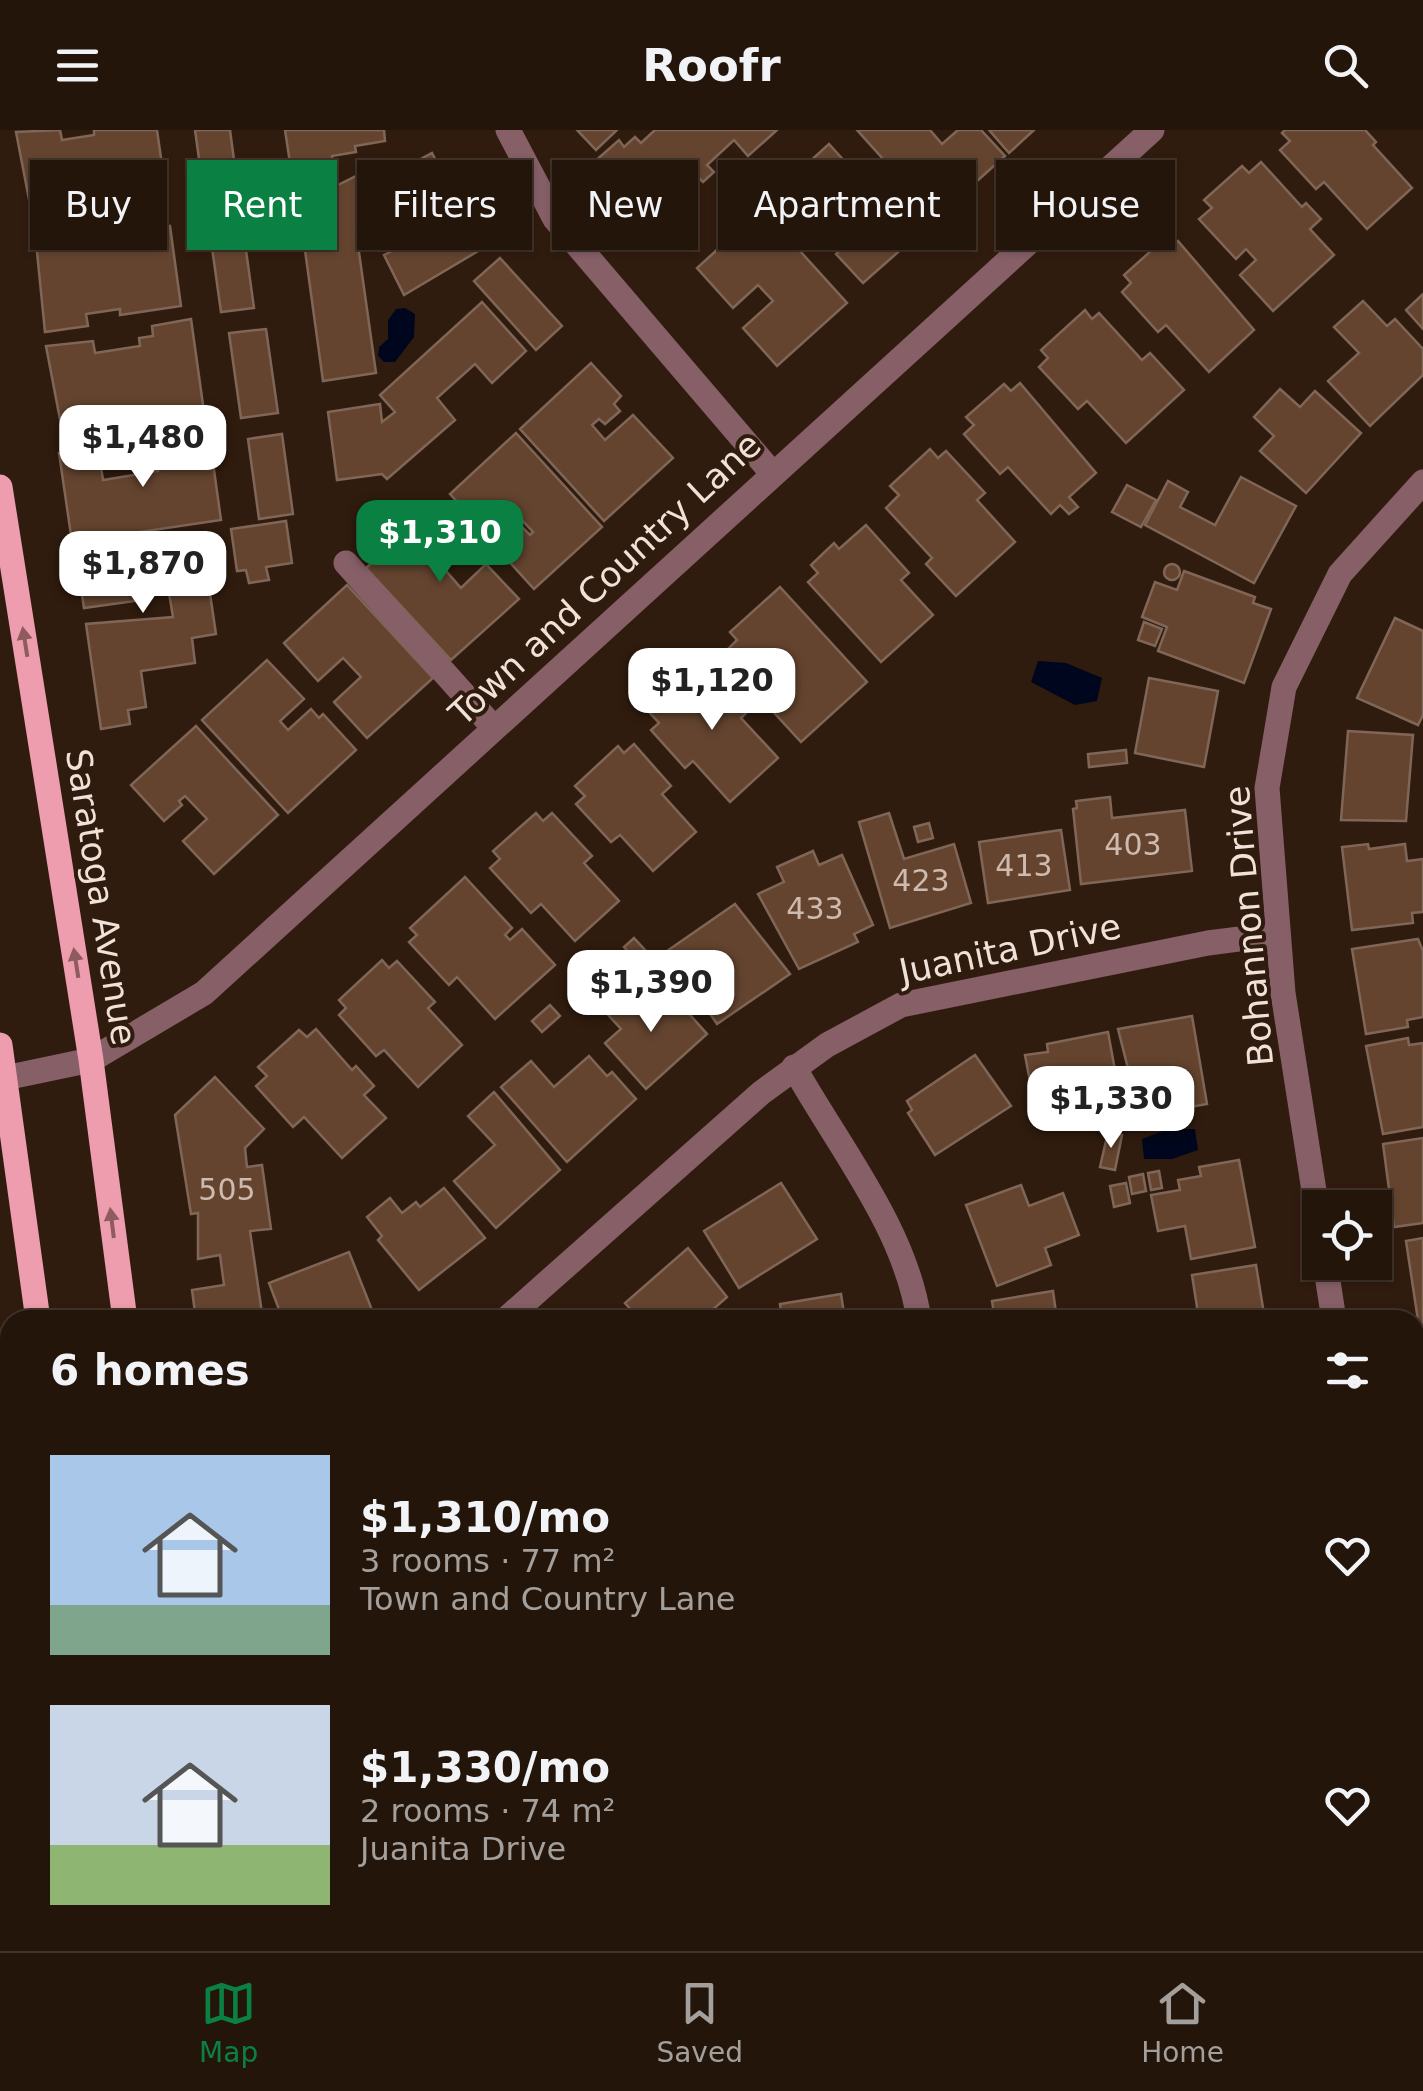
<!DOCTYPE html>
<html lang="en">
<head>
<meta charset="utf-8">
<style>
	body { margin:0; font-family:"DejaVu Sans",sans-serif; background:#302218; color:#f1f3f6; height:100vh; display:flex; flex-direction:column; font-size:38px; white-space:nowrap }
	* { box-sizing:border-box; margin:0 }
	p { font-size:32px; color:#a39f9c }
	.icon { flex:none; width:55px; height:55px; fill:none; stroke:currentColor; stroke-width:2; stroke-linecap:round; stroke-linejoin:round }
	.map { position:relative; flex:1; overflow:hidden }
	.sheet { position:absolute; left:0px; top:1180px; width:1425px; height:642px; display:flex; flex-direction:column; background:#24150a; border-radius:30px 30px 0 0; box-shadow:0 2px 8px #0004,0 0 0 2px #41342b }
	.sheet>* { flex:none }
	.guide { position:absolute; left:30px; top:30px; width:1365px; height:90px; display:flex; gap:20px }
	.fabs { position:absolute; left:1302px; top:1060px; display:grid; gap:20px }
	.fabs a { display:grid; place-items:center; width:90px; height:90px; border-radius:0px; background:#24150a; box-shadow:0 2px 8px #0004,0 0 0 2px #41342b; font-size:50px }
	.price { position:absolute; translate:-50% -85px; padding:0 22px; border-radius:20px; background:#fff; color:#222; font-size:32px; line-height:65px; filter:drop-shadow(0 2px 5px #0008) }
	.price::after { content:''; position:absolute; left:50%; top:60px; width:30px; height:22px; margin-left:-15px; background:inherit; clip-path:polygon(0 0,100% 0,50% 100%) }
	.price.selected { background:#0b8043; color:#fff }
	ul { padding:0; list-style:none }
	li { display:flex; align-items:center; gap:30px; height:250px; padding:0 50px }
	li span { display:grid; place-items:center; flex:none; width:280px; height:200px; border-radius:0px; color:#555 }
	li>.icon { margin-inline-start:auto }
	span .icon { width:120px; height:120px; fill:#fffc; stroke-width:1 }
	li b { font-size:42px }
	h2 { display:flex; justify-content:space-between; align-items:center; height:120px; padding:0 50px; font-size:42px }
	.chip { padding:0 35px; border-radius:0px; background:#24150a; box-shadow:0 2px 8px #0004,0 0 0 2px #41342b; font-size:35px; line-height:90px }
	.chip.selected { background:#0b8043; color:#fff }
	header { display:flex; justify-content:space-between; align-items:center; height:130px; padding:0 50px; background:#24150a; font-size:45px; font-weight:800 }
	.tab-bar { display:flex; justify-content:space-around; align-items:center; height:140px; border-top:2px solid #41342b; background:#24150a; font-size:28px; color:#a39f9c }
	.tab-bar a { display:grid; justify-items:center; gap:5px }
	.tab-bar .selected { color:#0b8043 }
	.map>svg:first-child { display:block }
	.green { fill:#2f4431 }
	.water { fill:#00061d }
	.building { fill:#64442f; stroke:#7f6657; stroke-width:2.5 }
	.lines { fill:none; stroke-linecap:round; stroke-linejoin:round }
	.minor { stroke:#865f67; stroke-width:25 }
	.major { stroke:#ed9dad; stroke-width:25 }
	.oneway { fill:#8e5c5e }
	.labels { text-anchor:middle; stroke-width:8; stroke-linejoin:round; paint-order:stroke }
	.number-label { font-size:30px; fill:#cebaae }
	.street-label { font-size:35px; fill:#f1e2d9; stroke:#301c0e }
</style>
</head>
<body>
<header><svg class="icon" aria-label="menu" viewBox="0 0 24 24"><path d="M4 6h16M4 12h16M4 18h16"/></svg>Roofr<svg class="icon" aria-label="search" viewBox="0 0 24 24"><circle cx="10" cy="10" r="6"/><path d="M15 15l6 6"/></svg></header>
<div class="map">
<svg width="1423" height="1821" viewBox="0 0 1423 1821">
	<rect width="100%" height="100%" fill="#301c0e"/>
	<!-- green -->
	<path class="green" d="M0 1336H10V1812L76 1813 77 1821H0Z"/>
	<!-- water -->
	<g class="water">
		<path d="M405 178 415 184 414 207 395 232H384L378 226 379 217 388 209V190L396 179Z"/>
		<path d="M1038 531 1066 533 1102 548 1097 571 1075 575 1031 552Z"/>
		<path d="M1168 999H1195L1198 1020 1172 1029H1144L1142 1009Z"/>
	</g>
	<!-- building -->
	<g class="building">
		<path d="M60 0 62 10 94 5V0H157L167 70 104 79 103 70 74 74 76 84 33 90 16 2Z"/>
		<path d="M195 0H230L238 60 204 65Z"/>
		<path d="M285 0H384L385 11 355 16 356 22 332 26 334 39 301 44 299 31 290 33Z"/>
		<path d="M577 0H617L596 20Z"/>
		<path d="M655 0H777L748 26 734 10 707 35 714 42 703 52 696 45 687 53 695 62 680 75 687 82 657 110 593 33 619 10 624 17 635 7 641 13Z"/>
		<path d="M857 0H930L942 14 958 0H981L1005 26 936 88Z"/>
		<path d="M989 0H1034L1009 23Z"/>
		<path d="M1285 0H1365L1376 12 1373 15 1412 58 1367 99 1324 52 1316 59 1280 20 1290 11 1282 3Z"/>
		<path d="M829 14 914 108 863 153 836 124 856 105 831 77 799 106 766 71Z"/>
		<path d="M432 23 441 40 449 36 490 114 404 165 384 125 390 122 373 92 356 101 376 243 323 251 297 62 332 58 358 45 361 51 400 34 402 39Z"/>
		<path d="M1261 32 1302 77 1306 73 1321 89 1310 99 1334 125 1273 181 1240 145 1256 130 1246 119 1236 129 1199 89 1212 78 1204 70 1242 36 1249 43Z"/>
		<path d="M762 79 847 173 777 236 743 198 773 171 758 155 733 178 697 138Z"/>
		<path d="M241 84 254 178 221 182 208 89Z"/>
		<path d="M170 96 181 176 120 185V179L86 184 88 196 45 202 36 112 80 106 81 117 94 118 111 116 109 105Z"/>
		<path d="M1162 111 1169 119 1178 111 1254 200 1209 242 1166 195 1158 202 1122 162 1131 153 1124 145Z"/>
		<path d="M500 128 562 196 536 220 474 151Z"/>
		<path d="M1423 164V199L1406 180Z"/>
		<path d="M1363 171 1387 196 1395 189 1423 219V245L1370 296 1328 251 1359 223 1334 197Z"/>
		<path d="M482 172 526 221 492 253 475 234 437 268 455 290 387 349 382 344 337 350 328 282 380 274 382 292 395 282 380 265Z"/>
		<path d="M1085 180 1092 189 1099 183 1142 230 1150 223 1184 260 1126 313 1087 271 1078 279 1039 237 1048 228 1041 220Z"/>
		<path d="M191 189 205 289 166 295 164 284 150 286 149 279 103 286 105 299 63 305 46 216 93 211 95 223 140 216 139 208 153 206 152 196Z"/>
		<path d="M266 199 278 283 241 288 229 203Z"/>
		<path d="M591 233 621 266 614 274 620 281 605 294 599 289 592 295 605 310 633 285 673 328 604 391 520 299Z"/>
		<path d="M1020 253 1096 343 1069 367 1078 377 1069 384 1060 375 1051 384 1008 337 1000 344 964 304 974 295 966 287 1004 254 1011 261Z"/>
		<path d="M1280 259 1300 277 1315 261 1361 303 1306 363 1260 321 1274 306 1254 287Z"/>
		<path d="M208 297 221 390 72 412 59 323 98 317 103 350 158 341 153 305Z"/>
		<path d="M516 303 602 397 534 459 493 414 517 392 530 405 533 402 506 373 484 401 450 364Z"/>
		<path d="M282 304 293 384 259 389 248 309Z"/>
		<path d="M930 319 938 328 946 321 985 363 977 370 1015 412 956 466 926 434 932 428 886 378 899 365 890 356Z"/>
		<path d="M1241 347 1296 376 1254 453 1145 395 1168 351 1188 362 1180 377 1215 395Z"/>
		<path d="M1127 355 1156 370 1141 397 1112 382Z"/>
		<path d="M433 375 468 413 440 434 461 458 486 434 519 469 451 530 366 438Z"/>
		<path d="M286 391 292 433 266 437 269 450 249 453 246 440 237 441 231 399Z"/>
		<path d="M866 395 909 443 901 450 933 485 881 532 808 452 818 443 811 435 834 413 839 419Z"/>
		<path d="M201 403 216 504 192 508 195 533 141 541 146 577 128 580 130 594 101 599 86 494 173 487 168 457 134 462 135 471 84 478 75 421Z"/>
		<circle cx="1172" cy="442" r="8"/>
		<path d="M1184 441 1255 467 1253 473 1271 479 1244 553 1158 521 1167 497 1142 487 1155 452 1177 460Z"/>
		<path d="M347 455 433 548 367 608 334 572 361 547 343 528 318 551 284 513Z"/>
		<path d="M780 457 867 552 801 612 767 575 781 562 775 556 769 562 729 518 737 510 730 502Z"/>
		<path d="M1395 488 1423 501V585L1418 595 1357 568Z"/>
		<path d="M1144 492 1162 499 1155 516 1138 510Z"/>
		<path d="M267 530 304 569 280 591 288 600 311 579 319 588 323 584 356 620 288 683 202 590Z"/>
		<path d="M710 537 749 580 741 588 778 628 730 672 693 631 685 638 651 600 659 593 649 582 693 541 698 547Z"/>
		<path d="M1149 548 1218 561 1204 637 1135 623Z"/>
		<path d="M196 596 278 685 214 744 183 711 207 689 185 666 179 671 182 675 164 691 131 655Z"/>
		<path d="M1348 601 1413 605 1406 691 1341 690Z"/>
		<path d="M634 614 671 656 662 664 696 702 653 741 620 705 611 712 576 674 585 666 575 656 618 616 624 623Z"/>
		<path d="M1126 620 1127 633 1089 637 1088 624Z"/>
		<path d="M1110 667 1112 688 1185 680 1192 741 1081 754 1073 679 1077 678 1076 671Z"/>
		<path d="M536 683 543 691 552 683 592 726 584 733 619 771 575 811 541 774 531 783 490 738 500 729 493 721Z"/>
		<path d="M889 683 904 729 954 714 971 773 890 798 859 692Z"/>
		<path d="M929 693 933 708 918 712 914 697Z"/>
		<path d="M1061 700 1070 760 988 773 979 712Z"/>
		<path d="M1368 714 1369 719 1405 714 1407 731 1423 729V782L1412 783 1413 793 1352 800 1342 717Z"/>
		<path d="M813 721 819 735 842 725 873 795 854 804 858 812 799 839 758 764 784 752 777 737Z"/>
		<path d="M465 747 512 798 505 805 510 810 522 799 555 835 495 889 457 847 449 855 409 812 417 805 410 798Z"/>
		<path d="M735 774 790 844 717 894 667 821Z"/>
		<path d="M634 808 646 821 636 830 624 817Z"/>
		<path d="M1418 809 1423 821V887L1407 890 1408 897 1366 904 1352 819Z"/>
		<path d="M382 830 389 838 397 831 435 872 428 878 462 915 418 957 384 920 376 926 339 885 346 878 339 870Z"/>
		<path d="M616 857 640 884 667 859 707 904 646 959 605 913 621 899 598 874Z"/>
		<path d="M550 875 560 886 542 902 532 891Z"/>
		<path d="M1192 886 1207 974 1140 986 1118 899Z"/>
		<path d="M316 899 352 940 356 936 374 956 364 965 386 988 342 1028 304 987 293 997 256 956 267 946 258 937 299 900 307 907Z"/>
		<path d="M1108 902 1119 962 1035 978 1025 925 1048 922 1047 914Z"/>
		<path d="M1408 908 1409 915 1423 913V997L1383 1004 1366 916Z"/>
		<path d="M975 925 1011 976 935 1025 908 983 912 980 907 971Z"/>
		<path d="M589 926 607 946 612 942 636 969 567 1032 501 957 531 931 554 957Z"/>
		<path d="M215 947 264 999 245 1018 247 1037 262 1035 271 1099 250 1101 263 1190H196L192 1160 224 1155 220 1125 198 1129V1083L191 1084 175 985Z"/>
		<path d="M494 962 560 1040 496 1098 454 1051 495 1015 468 986Z"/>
		<path d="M1108 1002 1122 1005 1115 1040 1100 1037Z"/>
		<path d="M1423 1008V1093L1394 1097 1383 1014Z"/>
		<path d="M1239 1030 1255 1117 1191 1129 1185 1096 1158 1101 1151 1065 1180 1060 1178 1050 1201 1046 1199 1037Z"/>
		<path d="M1159 1041 1162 1058 1151 1060 1148 1043Z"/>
		<path d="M1143 1044 1146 1061 1132 1064 1129 1047Z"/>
		<path d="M781 1053 817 1109 739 1158 704 1101Z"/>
		<path d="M1126 1053 1130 1073 1114 1077 1110 1056Z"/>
		<path d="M1021 1055 1029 1076 1063 1063 1079 1105 1045 1118 1051 1135 997 1156 966 1075Z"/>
		<path d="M444 1058 485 1108 419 1160 378 1110 382 1106 367 1087 390 1068 402 1083 416 1072 420 1077Z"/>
		<path d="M1423 1108V1196L1419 1197 1406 1111Z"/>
		<path d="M688 1118 727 1167 701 1190H640L625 1173Z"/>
		<path d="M349 1122 374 1185 361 1190H283L269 1153Z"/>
		<path d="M1256 1135 1265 1190H1199L1192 1145Z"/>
		<path d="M1053 1161 1057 1190H995L992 1171Z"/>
		<path d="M841 1164 845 1190H782L780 1174Z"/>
		<path d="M289 1812H382L384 1821H290Z"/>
		<path d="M454 1812H518L520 1821H456Z"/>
		<path d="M739 1812H785V1814L740 1820Z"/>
		<path d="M855 1812H940L941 1821H856Z"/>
		<path d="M1086 1812H1179L1180 1821H1087Z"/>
	</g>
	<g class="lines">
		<!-- minor -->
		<g class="minor">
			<path d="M508 0 555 89 772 343"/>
			<path d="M346 433 494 598"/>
			<path d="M794 937C838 1016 906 1099 919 1190"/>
			<path d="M0 949 91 930 204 863 1152 0"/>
			<path d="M1320 1099 1283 863 1267 658 1284 557 1340 444 1423 352"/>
			<path d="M1325 1132 1334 1190"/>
			<path d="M505 1190 761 963 827 915 901 875 1208 813 1278 804"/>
			<path d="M1415 1699 1423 1749"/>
			<path d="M1012 1812 1013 1821"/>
		</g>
		<!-- major -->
		<g class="major">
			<path d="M0 357 91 930 125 1190"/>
			<path d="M0 915 38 1190"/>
			<path d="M124 1812 125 1821"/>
			<path d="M207 1812 209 1821"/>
		</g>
	</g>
	<!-- one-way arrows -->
	<defs><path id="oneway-solid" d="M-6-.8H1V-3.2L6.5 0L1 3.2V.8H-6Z" transform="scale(2.5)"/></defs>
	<g class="oneway">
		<use href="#oneway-solid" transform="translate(25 512) rotate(-99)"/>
		<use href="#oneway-solid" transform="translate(76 833) rotate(-99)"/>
		<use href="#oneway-solid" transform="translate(112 1093) rotate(-97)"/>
	</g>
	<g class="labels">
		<!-- number labels -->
		<g class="number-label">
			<text x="1133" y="725">403</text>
			<text x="1024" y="746">413</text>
			<text x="921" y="761">423</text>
			<text x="815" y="789">433</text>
			<text x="227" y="1070">505</text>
		</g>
		<!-- street labels -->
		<g class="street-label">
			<text transform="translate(605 449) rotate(-43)" y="12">Town and Country Lane</text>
			<text transform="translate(101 767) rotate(81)" y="12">Saratoga Avenue</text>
			<text transform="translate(1249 796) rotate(-95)" y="12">Bohannon Drive</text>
			<text transform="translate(1010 819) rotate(-12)" y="12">Juanita Drive</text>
		</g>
	</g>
</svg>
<div class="fabs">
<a><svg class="icon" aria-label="locate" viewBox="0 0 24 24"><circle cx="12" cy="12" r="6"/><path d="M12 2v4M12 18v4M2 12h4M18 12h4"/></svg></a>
</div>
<b class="price" style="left:143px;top:360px">$1,480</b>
<b class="price selected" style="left:440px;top:455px">$1,310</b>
<b class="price" style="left:143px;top:486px">$1,870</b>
<b class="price" style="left:712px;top:603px">$1,120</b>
<b class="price" style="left:651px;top:905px">$1,390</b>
<b class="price" style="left:1111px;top:1021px">$1,330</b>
<div class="guide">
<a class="chip">Buy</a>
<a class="chip selected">Rent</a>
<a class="chip">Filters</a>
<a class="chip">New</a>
<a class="chip">Apartment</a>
<a class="chip">House</a>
</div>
<section class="sheet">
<h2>6 homes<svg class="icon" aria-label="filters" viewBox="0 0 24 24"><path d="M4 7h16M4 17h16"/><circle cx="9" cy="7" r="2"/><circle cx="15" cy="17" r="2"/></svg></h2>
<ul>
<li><span style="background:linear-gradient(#a9c7e8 75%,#7fa58c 0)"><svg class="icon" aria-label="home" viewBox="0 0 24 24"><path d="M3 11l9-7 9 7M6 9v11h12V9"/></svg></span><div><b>$1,310/mo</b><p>3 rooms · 77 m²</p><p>Town and Country Lane</p></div><svg class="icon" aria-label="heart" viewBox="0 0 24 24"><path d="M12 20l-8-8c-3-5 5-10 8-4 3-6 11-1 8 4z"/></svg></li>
<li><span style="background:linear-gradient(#c9d6e8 70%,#8fb573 0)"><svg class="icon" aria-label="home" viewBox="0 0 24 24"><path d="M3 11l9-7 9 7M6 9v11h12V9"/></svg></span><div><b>$1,330/mo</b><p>2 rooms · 74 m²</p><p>Juanita Drive</p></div><svg class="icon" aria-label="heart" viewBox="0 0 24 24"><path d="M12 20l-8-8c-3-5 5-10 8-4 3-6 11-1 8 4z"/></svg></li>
</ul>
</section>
</div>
<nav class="tab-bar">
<a class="selected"><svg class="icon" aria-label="map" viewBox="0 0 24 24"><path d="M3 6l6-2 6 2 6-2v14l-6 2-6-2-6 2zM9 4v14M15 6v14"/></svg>Map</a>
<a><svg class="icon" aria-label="saved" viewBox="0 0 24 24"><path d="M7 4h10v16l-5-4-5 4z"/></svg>Saved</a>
<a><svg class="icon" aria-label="home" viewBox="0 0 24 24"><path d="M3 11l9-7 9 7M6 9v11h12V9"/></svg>Home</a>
</nav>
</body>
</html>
